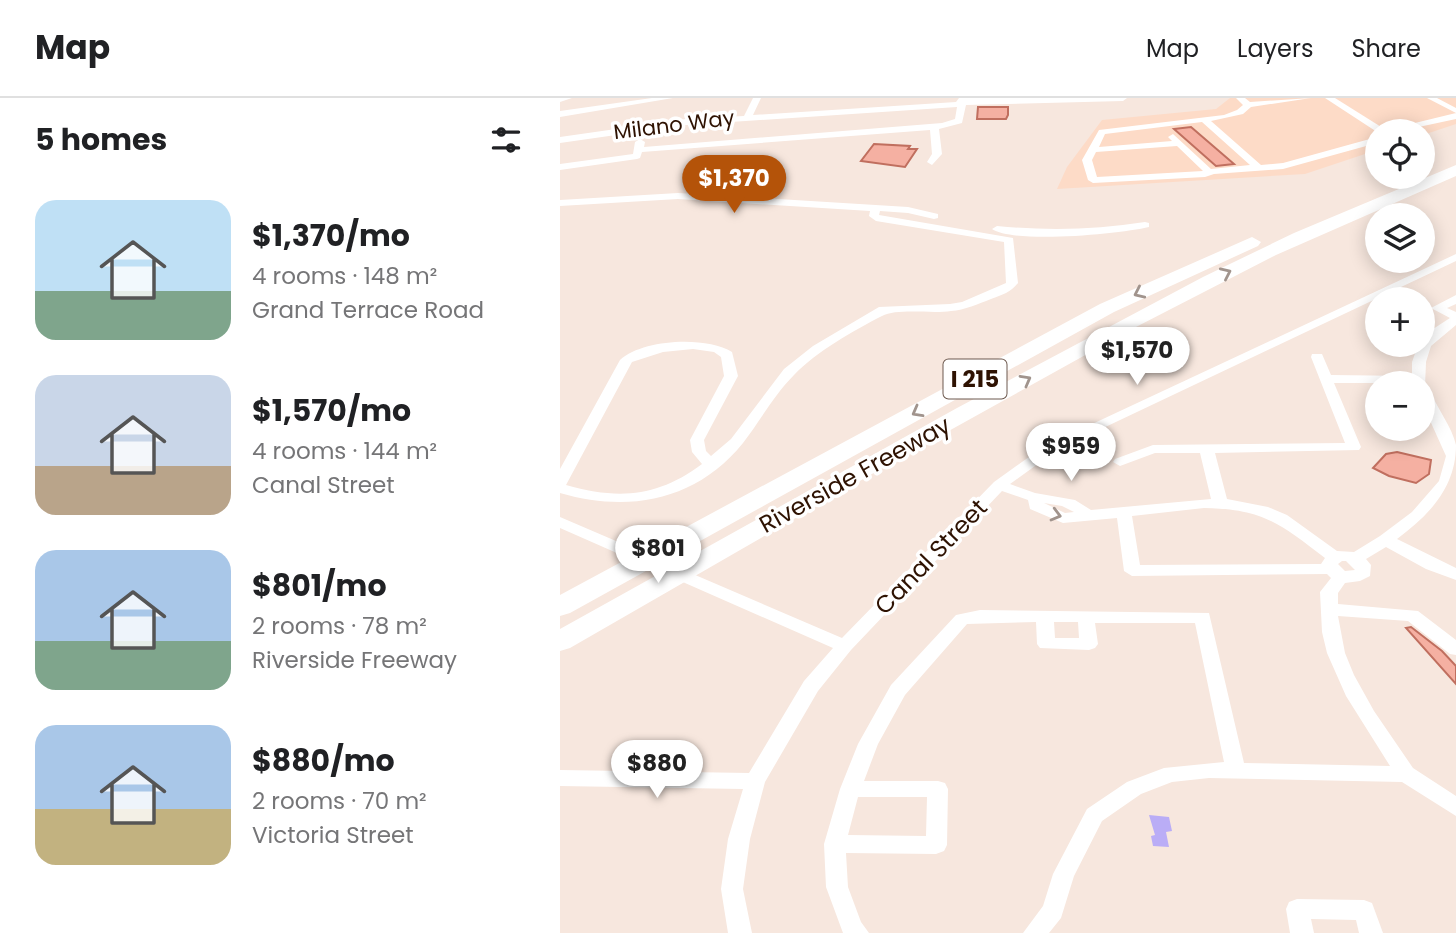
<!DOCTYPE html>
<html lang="en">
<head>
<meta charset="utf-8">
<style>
	body { margin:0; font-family:Poppins,sans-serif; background:#f6f6f6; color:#202124; height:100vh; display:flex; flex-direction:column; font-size:26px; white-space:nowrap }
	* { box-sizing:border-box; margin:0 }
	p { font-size:23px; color:#757577 }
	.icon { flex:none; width:38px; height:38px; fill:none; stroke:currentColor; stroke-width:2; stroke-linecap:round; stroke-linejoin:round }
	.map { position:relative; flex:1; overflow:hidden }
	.panel { display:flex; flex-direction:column; background:#fff; width:560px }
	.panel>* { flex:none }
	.tools { position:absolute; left:805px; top:21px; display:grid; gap:14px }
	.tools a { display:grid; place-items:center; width:70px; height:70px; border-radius:50%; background:#fff; box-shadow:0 4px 18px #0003; font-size:35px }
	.price { position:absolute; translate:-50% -60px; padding:0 16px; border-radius:24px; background:#fff; color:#222; font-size:23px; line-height:46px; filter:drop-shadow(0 2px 4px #0008) }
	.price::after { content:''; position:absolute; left:50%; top:42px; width:21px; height:16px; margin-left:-10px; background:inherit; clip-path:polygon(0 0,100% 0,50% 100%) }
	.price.current { background:#b45309; color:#fff }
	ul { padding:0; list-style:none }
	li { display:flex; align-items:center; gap:21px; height:175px; padding:0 35px }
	li span { display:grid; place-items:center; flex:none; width:196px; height:140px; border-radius:21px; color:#555 }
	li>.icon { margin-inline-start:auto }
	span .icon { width:84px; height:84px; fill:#fffc; stroke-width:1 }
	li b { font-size:30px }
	h2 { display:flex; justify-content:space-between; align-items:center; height:84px; padding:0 35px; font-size:30px }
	header { display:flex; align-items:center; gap:42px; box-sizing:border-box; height:98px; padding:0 35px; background:#fff; border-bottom:2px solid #e0e0e0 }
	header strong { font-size:33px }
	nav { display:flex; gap:38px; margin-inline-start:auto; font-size:24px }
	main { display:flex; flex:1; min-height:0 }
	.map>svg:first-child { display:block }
	.built { fill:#fddbc7 }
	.water { fill:#baadf6 }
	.building { fill:#f5b0a2; stroke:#c06f5f; stroke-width:2 }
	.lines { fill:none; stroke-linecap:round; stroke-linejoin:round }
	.minor { fill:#fff; fill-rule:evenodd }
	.major { fill:#fff; fill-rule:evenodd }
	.highway { fill:#fff; fill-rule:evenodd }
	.oneway { stroke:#a1948d }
	.labels { text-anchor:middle; stroke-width:7; stroke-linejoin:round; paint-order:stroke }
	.far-street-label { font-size:21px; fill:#2e1202; stroke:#fff }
	.shield { fill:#fff; stroke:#6d594e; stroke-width:2 }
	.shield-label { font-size:23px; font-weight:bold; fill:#2e1202 }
	.street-label { font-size:24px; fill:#2e1202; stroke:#fff }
</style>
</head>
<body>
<header>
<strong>Map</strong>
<nav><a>Map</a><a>Layers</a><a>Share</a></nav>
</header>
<main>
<section class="panel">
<h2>5 homes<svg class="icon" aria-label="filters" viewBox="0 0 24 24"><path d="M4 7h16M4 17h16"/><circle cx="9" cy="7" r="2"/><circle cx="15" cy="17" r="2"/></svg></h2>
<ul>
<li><span style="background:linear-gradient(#bfe0f5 65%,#7fa58c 0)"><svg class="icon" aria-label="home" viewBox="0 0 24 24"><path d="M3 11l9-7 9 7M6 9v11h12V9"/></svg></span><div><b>$1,370/mo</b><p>4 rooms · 148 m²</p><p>Grand Terrace Road</p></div></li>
<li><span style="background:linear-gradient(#c9d6e8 65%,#b9a48a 0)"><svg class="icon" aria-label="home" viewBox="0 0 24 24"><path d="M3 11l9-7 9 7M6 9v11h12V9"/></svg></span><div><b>$1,570/mo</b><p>4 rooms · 144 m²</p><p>Canal Street</p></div></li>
<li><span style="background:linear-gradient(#a9c7e8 65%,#7fa58c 0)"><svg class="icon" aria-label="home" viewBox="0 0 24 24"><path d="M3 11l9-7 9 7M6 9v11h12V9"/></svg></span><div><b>$801/mo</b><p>2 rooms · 78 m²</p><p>Riverside Freeway</p></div></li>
<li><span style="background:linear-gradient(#a9c7e8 60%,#c2b280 0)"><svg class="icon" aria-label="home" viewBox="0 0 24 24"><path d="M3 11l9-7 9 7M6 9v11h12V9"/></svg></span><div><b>$880/mo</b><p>2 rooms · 70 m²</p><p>Victoria Street</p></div></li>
</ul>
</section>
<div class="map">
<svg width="896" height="835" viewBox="0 0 896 835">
	<rect width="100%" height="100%" fill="#f7e7de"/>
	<!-- built -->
	<path class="built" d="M670 0H896V26L863 37V33H817V52L745 76 497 91 507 69 542 22 656 11Z"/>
	<!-- water -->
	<path class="water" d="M589 717 609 719 612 733 606 734 609 749 593 748 591 738 595 737Z"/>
	<!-- building -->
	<g class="building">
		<path d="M418 9H448V17L446 21H417Z"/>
		<path d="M631 29 674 66 656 68 614 31Z"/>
		<path d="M314 46 350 48 348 51H357L345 69 301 63Z"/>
		<path d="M837 354 871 362 869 376 856 385 829 378 813 370 826 356Z"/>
		<path d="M851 529 882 553 896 568V586L846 530Z"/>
	</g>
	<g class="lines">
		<!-- minor -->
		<g class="minor">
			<path d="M92 0H113L0 19V13Z"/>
			<path d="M193 0H201L193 17 396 4 399 0H567L563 3 406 7 402 25 379 31 382 56 372 67 367 64 372 56 370 32 82 54 80 60 77 61 0 72V66L73 56 75 44 80 41 85 44 84 49 382 25 395 21 397 9 126 27 0 45V39L126 21 184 18Z"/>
			<path d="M676 0H685L690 4 751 0 691 9 683 16 651 23 701 67 723 65 817 39V45L723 71 654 76 645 79 533 85 528 82 522 62 539 32 664 17 677 12 683 7ZM642 24 690 67 651 71 613 36 608 39 612 43 539 49 545 36ZM617 48 643 73 537 79 532 62 536 54Z"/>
			<path d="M765 0H775L826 32 896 15 867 0H877L896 10V21L840 33 817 34Z"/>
			<path d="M118 95 348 109 378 116V120L374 121 348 115 320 113 319 117 453 140 458 185C451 194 442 197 431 201 418 206 405 212 391 213 372 216 337 210 322 218 293 233 257 253 234 277 214 297 200 323 183 345 136 403 69 415 0 395V371L60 262C83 241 146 238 172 254L178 278 144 342 146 353 151 358 171 341 224 271 253 248 319 209 390 206 402 204 446 185 444 144 316 123 309 118 310 113 118 101 0 108V102ZM133 251 154 254 161 259 164 278 130 342 132 354 142 366C98 399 59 402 6 387L72 264 103 254Z"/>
			<path d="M585 124 589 125V129C560 136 454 146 432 131L437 128C487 133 535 132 585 124Z"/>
			<path d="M896 156V163L520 341 493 355 450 386 475 395 515 402 531 412 651 401 640 355H595L560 368 553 364 555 361 593 347 785 345 751 259 752 256H762L771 277 852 278V264L858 247H863V241L873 231 890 220 871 210 896 197V206L887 210 896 214V227L871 248 866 264 865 288 863 285H774L801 349 799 352 655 355 667 401 708 409 727 417 777 453 794 454 820 438 852 414 879 383 886 358 863 307V289L870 293C877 310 892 329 896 347 896 390 868 418 837 441L896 470V482L866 471 826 449 806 461 811 467 810 478 800 483 785 485 778 495V506L858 513 896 542V557L890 556 848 523 778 518 785 555 794 577 814 613 853 670 896 698V718L842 684 649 680 612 684 581 696 542 723 514 778 501 820 489 835H463L483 808 493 776 527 711 567 684 604 670 664 664 635 525H535L538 546 535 550 529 552 480 550 477 546 476 524 407 526 345 597 318 646 304 683H378L385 685 388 691 387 747 384 753 376 756 286 755 288 789 301 824 309 835H283L266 789 264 746 280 691 298 646 331 587 396 517 420 512 649 515 684 665 830 668 786 598 767 555 762 534 760 494 771 480 767 476 572 478 564 473 557 420 503 425 470 411 468 402 442 393 291 552 258 593 205 684 190 741 183 791 192 835H168L161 791 168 741 183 691 0 688V672L189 675 244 583 273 550 0 430V419L282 540 434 384 483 349ZM484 405 502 408 514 414 505 415ZM644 410C703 411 719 425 765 460L761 466 580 467 572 418ZM782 463H786L795 472 785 473 778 466ZM494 524H518L519 540H495ZM298 699H367L366 738 288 737Z"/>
			<path d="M737 801 804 802 812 805 823 835H799L796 822 751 821 754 835H730L726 811 729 804Z"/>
		</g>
		<!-- major -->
		<path class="major" d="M0 0H12L0 4Z"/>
		<!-- highway -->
		<g class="highway">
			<path d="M896 67V78L716 157 574 230 331 365 10 550 0 553V531L397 310 643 179 734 135Z"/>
			<path d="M692 139 701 144 698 148 554 214 10 515 0 518V497L540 206Z"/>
		</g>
	</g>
	<!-- one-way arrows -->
	<defs><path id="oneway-chevron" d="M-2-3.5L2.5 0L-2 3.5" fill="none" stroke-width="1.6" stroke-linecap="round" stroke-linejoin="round" transform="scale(1.75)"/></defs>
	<g class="oneway">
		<use href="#oneway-chevron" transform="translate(666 175) rotate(-25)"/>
		<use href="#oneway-chevron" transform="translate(579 195) rotate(155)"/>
		<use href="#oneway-chevron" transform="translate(466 282) rotate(-29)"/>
		<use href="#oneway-chevron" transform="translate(357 314) rotate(151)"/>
		<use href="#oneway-chevron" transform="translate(496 417) rotate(15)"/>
	</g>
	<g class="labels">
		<!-- far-street labels -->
		<g class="far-street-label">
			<text transform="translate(114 27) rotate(-7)" y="7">Milano Way</text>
		</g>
		<!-- shield labels -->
		<rect class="shield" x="383.5" y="261.5" width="63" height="39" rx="5"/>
		<g class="shield-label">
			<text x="415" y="289">I 215</text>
		</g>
		<!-- street labels -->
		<g class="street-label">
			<text transform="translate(295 377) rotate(-29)" y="8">Riverside Freeway</text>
			<text transform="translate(371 459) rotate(-46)" y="8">Canal Street</text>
		</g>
	</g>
</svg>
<div class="tools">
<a><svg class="icon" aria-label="locate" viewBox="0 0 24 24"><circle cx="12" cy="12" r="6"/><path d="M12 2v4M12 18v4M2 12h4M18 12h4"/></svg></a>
<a><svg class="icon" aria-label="layers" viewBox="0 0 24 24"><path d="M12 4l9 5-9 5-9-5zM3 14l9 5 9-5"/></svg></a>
<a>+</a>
<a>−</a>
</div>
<b class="price current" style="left:174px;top:117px">$1,370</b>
<b class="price" style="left:577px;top:289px">$1,570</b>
<b class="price" style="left:511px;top:385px">$959</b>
<b class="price" style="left:98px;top:487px">$801</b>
<b class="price" style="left:97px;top:702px">$880</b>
</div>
</main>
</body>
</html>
